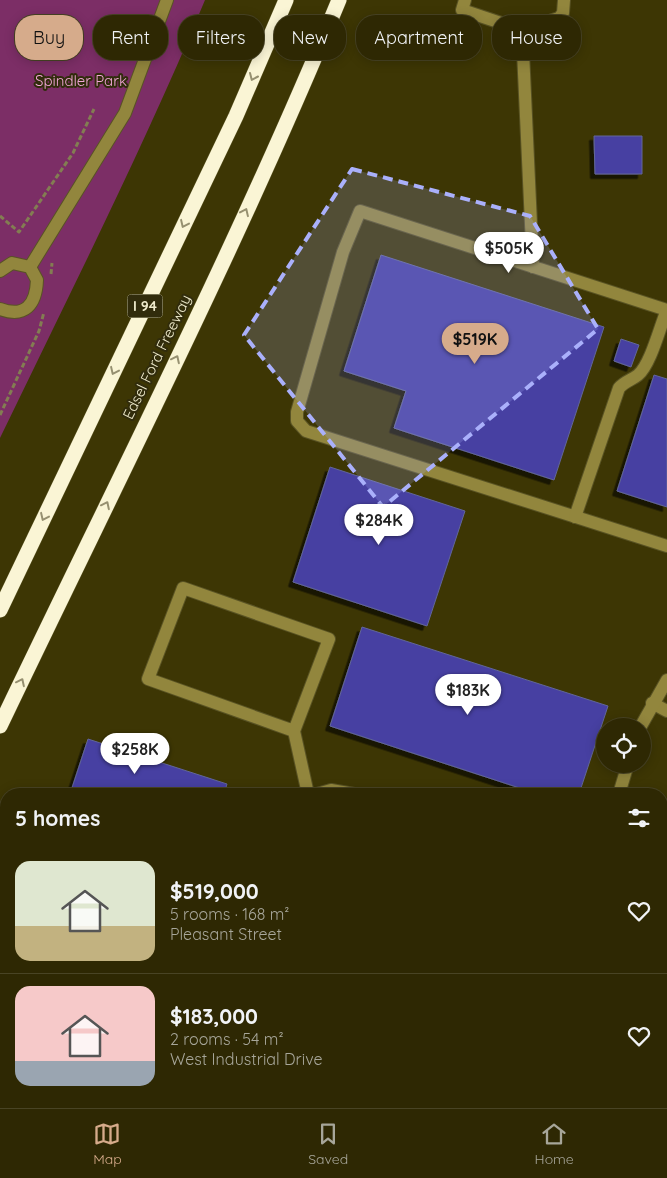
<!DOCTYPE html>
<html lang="en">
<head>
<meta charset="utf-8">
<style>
	body { margin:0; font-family:Quicksand,sans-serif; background:#36300d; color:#f1f3f6; height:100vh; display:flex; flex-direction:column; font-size:19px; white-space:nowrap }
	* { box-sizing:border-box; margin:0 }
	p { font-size:16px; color:#a7a69a }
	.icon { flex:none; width:28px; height:28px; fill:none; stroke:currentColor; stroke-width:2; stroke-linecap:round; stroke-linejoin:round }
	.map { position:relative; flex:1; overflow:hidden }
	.details { position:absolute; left:0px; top:788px; width:668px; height:321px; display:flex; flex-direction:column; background:#2e2803; border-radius:20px 20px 0 0; box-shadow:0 2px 12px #0003,0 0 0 1px #494425 }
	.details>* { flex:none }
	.banner { position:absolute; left:15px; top:15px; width:638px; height:45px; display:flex; gap:10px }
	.buttons { position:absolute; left:596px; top:718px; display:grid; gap:10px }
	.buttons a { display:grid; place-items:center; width:55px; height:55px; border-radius:50%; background:#2e2803; box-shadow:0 2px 12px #0003,0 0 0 1px #494425; font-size:25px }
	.price { position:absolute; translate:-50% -42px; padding:0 11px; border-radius:18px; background:#fff; color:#222; font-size:16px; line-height:32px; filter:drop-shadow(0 1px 2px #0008) }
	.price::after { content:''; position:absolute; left:50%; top:30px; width:15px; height:11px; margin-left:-8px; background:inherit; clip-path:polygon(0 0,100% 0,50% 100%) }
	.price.selected { background:#d6ab8b; color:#111 }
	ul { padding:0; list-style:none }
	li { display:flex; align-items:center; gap:15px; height:125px; padding:0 15px }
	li+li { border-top:1px solid #494425 }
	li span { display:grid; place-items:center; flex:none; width:140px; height:100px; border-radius:15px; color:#555 }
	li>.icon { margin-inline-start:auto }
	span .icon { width:60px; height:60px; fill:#fffc; stroke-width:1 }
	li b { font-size:21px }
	h2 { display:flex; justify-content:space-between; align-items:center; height:60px; padding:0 15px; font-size:21px }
	.pill { padding:0 18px; border-radius:20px; background:#2e2803; box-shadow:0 2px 12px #0003,0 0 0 1px #494425; font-size:18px; line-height:45px }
	.pill.selected { background:#d6ab8b; color:#111 }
	.tabs { display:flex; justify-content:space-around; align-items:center; height:70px; border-top:1px solid #494425; background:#2e2803; font-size:14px; color:#a7a69a }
	.tabs a { display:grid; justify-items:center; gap:2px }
	.tabs .selected { color:#d6ab8b }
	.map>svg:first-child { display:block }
	.green { fill:#7c2e66 }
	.building { fill:#4641a2; stroke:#62669a; filter:url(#shadow) }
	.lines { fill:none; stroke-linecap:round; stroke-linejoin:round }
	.minor-casing { stroke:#595324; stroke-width:14 }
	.highway-casing { stroke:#595324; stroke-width:16 }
	.path { stroke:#837d52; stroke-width:3; stroke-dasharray:5 2.5; stroke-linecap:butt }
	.minor { stroke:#92863d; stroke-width:12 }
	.highway { stroke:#faf5d5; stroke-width:15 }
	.oneway { stroke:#969070 }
	.marked { fill:#aab0fb; fill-opacity:0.2; stroke:#aab0fb; stroke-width:4; stroke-dasharray:10 6; stroke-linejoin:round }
	.labels { text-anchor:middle; stroke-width:4; stroke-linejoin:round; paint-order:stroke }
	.shield { fill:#312c0c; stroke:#b6b292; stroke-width:1 }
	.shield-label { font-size:14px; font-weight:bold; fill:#efebcc }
	.park-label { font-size:15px; fill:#f2a6d8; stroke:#312c0c }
	.street-label { font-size:15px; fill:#efebcc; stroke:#312c0c }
</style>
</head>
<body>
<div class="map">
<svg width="667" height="1108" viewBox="0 0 667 1108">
	<defs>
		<filter id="shadow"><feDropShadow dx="-4.5" dy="4.5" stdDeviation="0" flood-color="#0009"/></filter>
	</defs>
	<rect width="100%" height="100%" fill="#3d3604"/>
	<!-- green -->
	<path class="green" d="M0 0H205C143 149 70 293 0 438Z"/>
	<!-- building -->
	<g class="building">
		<path d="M594 136H642V174H595Z"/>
		<path d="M381 255 604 327 554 480 394 428 406 391 344 371Z"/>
		<path d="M621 339 639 345 631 367 614 361Z"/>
		<path d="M654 375 667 379V507L617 491Z"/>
		<path d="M330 467 465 511 427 626 293 582Z"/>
		<path d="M362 627 608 706 579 794H538L330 726Z"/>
		<path d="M88 739 227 784 224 794H70Z"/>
		<path d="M389 1102H492L491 1108H405Z"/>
	</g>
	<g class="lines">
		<!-- minor casing -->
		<g class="minor-casing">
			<g id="minor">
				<path d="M465 0 462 10 522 30 559 18 563 13 564 0"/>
				<path d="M522 30 533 267"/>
				<path d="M30 267 125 113 167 0"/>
				<path d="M0 271 12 263 30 267 37 280C36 305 25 318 0 309"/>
				<path d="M667 310 360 211 343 252 297 412V421L306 431 667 546"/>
				<path d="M575 517 619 388C625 381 632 380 638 375 651 364 660 326 667 310"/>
				<path d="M652 703 667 711"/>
				<path d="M641 726 667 680"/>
				<path d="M294 731 148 679 183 588 329 639 294 731 308 794"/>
				<path d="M317 794 331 790 354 794"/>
				<path d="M619 794 628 764"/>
				<path d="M661 897 667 900"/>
				<path d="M661 957 667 962"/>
				<path d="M663 1072 667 1060"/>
				<path d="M197 1108 199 1102"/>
				<path d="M598 1108 599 1102"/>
			</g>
		</g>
		<!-- highway casing -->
		<g class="highway-casing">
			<g id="highway">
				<path d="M0 610 236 116 286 0"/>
				<path d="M0 726C115 485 237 247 339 0"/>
			</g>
		</g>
		<!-- path -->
		<g class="path">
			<path d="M0 216 19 232 73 153 94 109"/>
			<path d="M51 274 52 263"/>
			<path d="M0 415 39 331 44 312"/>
		</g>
		<!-- minor -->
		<use href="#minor" class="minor"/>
		<!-- highway -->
		<use href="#highway" class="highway"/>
	</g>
	<!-- one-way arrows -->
	<defs><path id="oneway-chevron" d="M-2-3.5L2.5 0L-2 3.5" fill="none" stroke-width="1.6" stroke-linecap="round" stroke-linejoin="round" transform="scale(1.25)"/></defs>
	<g class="oneway">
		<use href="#oneway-chevron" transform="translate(253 77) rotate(114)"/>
		<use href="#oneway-chevron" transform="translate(245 212) rotate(-65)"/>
		<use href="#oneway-chevron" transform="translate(184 224) rotate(115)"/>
		<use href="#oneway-chevron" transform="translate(176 359) rotate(-64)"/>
		<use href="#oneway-chevron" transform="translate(114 371) rotate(115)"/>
		<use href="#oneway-chevron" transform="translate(106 505) rotate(-64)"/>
		<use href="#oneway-chevron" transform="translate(44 517) rotate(115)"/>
		<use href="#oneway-chevron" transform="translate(21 682) rotate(-64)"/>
	</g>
	<!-- marked area -->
	<path class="marked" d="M352 169 530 216 598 329 383 507 244 335Z"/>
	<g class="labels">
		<!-- shield labels -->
		<rect class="shield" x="127.5" y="294.5" width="35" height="23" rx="4"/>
		<g class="shield-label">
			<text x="145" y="311">I 94</text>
		</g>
		<!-- park labels -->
		<g class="park-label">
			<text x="81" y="86">Spindler Park</text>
		</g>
		<!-- street labels -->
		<g class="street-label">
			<text transform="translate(157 357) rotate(-64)" y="5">Edsel Ford Freeway</text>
		</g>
	</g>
</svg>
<div class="buttons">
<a><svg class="icon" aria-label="locate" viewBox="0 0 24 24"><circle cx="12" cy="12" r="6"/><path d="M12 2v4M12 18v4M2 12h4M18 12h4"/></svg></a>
</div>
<b class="price" style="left:509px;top:274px">$505K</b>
<b class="price selected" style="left:475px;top:365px">$519K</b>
<b class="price" style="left:379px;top:546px">$284K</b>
<b class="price" style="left:468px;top:716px">$183K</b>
<b class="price" style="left:135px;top:775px">$258K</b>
<div class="banner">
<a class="pill selected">Buy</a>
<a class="pill">Rent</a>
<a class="pill">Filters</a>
<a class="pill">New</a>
<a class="pill">Apartment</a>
<a class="pill">House</a>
</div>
<section class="details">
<h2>5 homes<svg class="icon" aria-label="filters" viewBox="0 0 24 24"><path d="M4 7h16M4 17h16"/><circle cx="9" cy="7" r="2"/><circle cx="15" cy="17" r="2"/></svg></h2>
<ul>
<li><span style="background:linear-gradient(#dfe7d0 65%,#c2b280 0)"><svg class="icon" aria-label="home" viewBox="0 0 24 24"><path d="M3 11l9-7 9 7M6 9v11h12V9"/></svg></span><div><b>$519,000</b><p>5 rooms · 168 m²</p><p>Pleasant Street</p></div><svg class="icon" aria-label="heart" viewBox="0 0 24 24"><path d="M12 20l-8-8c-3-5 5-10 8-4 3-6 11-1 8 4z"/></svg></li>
<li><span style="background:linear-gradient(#f6c9c9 75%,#9aa5b1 0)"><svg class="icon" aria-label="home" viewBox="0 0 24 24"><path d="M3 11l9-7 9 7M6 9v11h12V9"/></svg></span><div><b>$183,000</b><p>2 rooms · 54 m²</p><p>West Industrial Drive</p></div><svg class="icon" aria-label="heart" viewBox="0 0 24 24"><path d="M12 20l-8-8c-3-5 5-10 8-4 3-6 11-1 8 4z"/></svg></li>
</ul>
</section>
</div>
<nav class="tabs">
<a class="selected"><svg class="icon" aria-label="map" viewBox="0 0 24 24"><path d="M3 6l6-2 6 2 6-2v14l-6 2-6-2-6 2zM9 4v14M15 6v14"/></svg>Map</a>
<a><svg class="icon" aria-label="saved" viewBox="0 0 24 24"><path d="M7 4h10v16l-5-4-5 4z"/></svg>Saved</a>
<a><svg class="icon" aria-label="home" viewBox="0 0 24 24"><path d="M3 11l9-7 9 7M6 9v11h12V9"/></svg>Home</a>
</nav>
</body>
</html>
